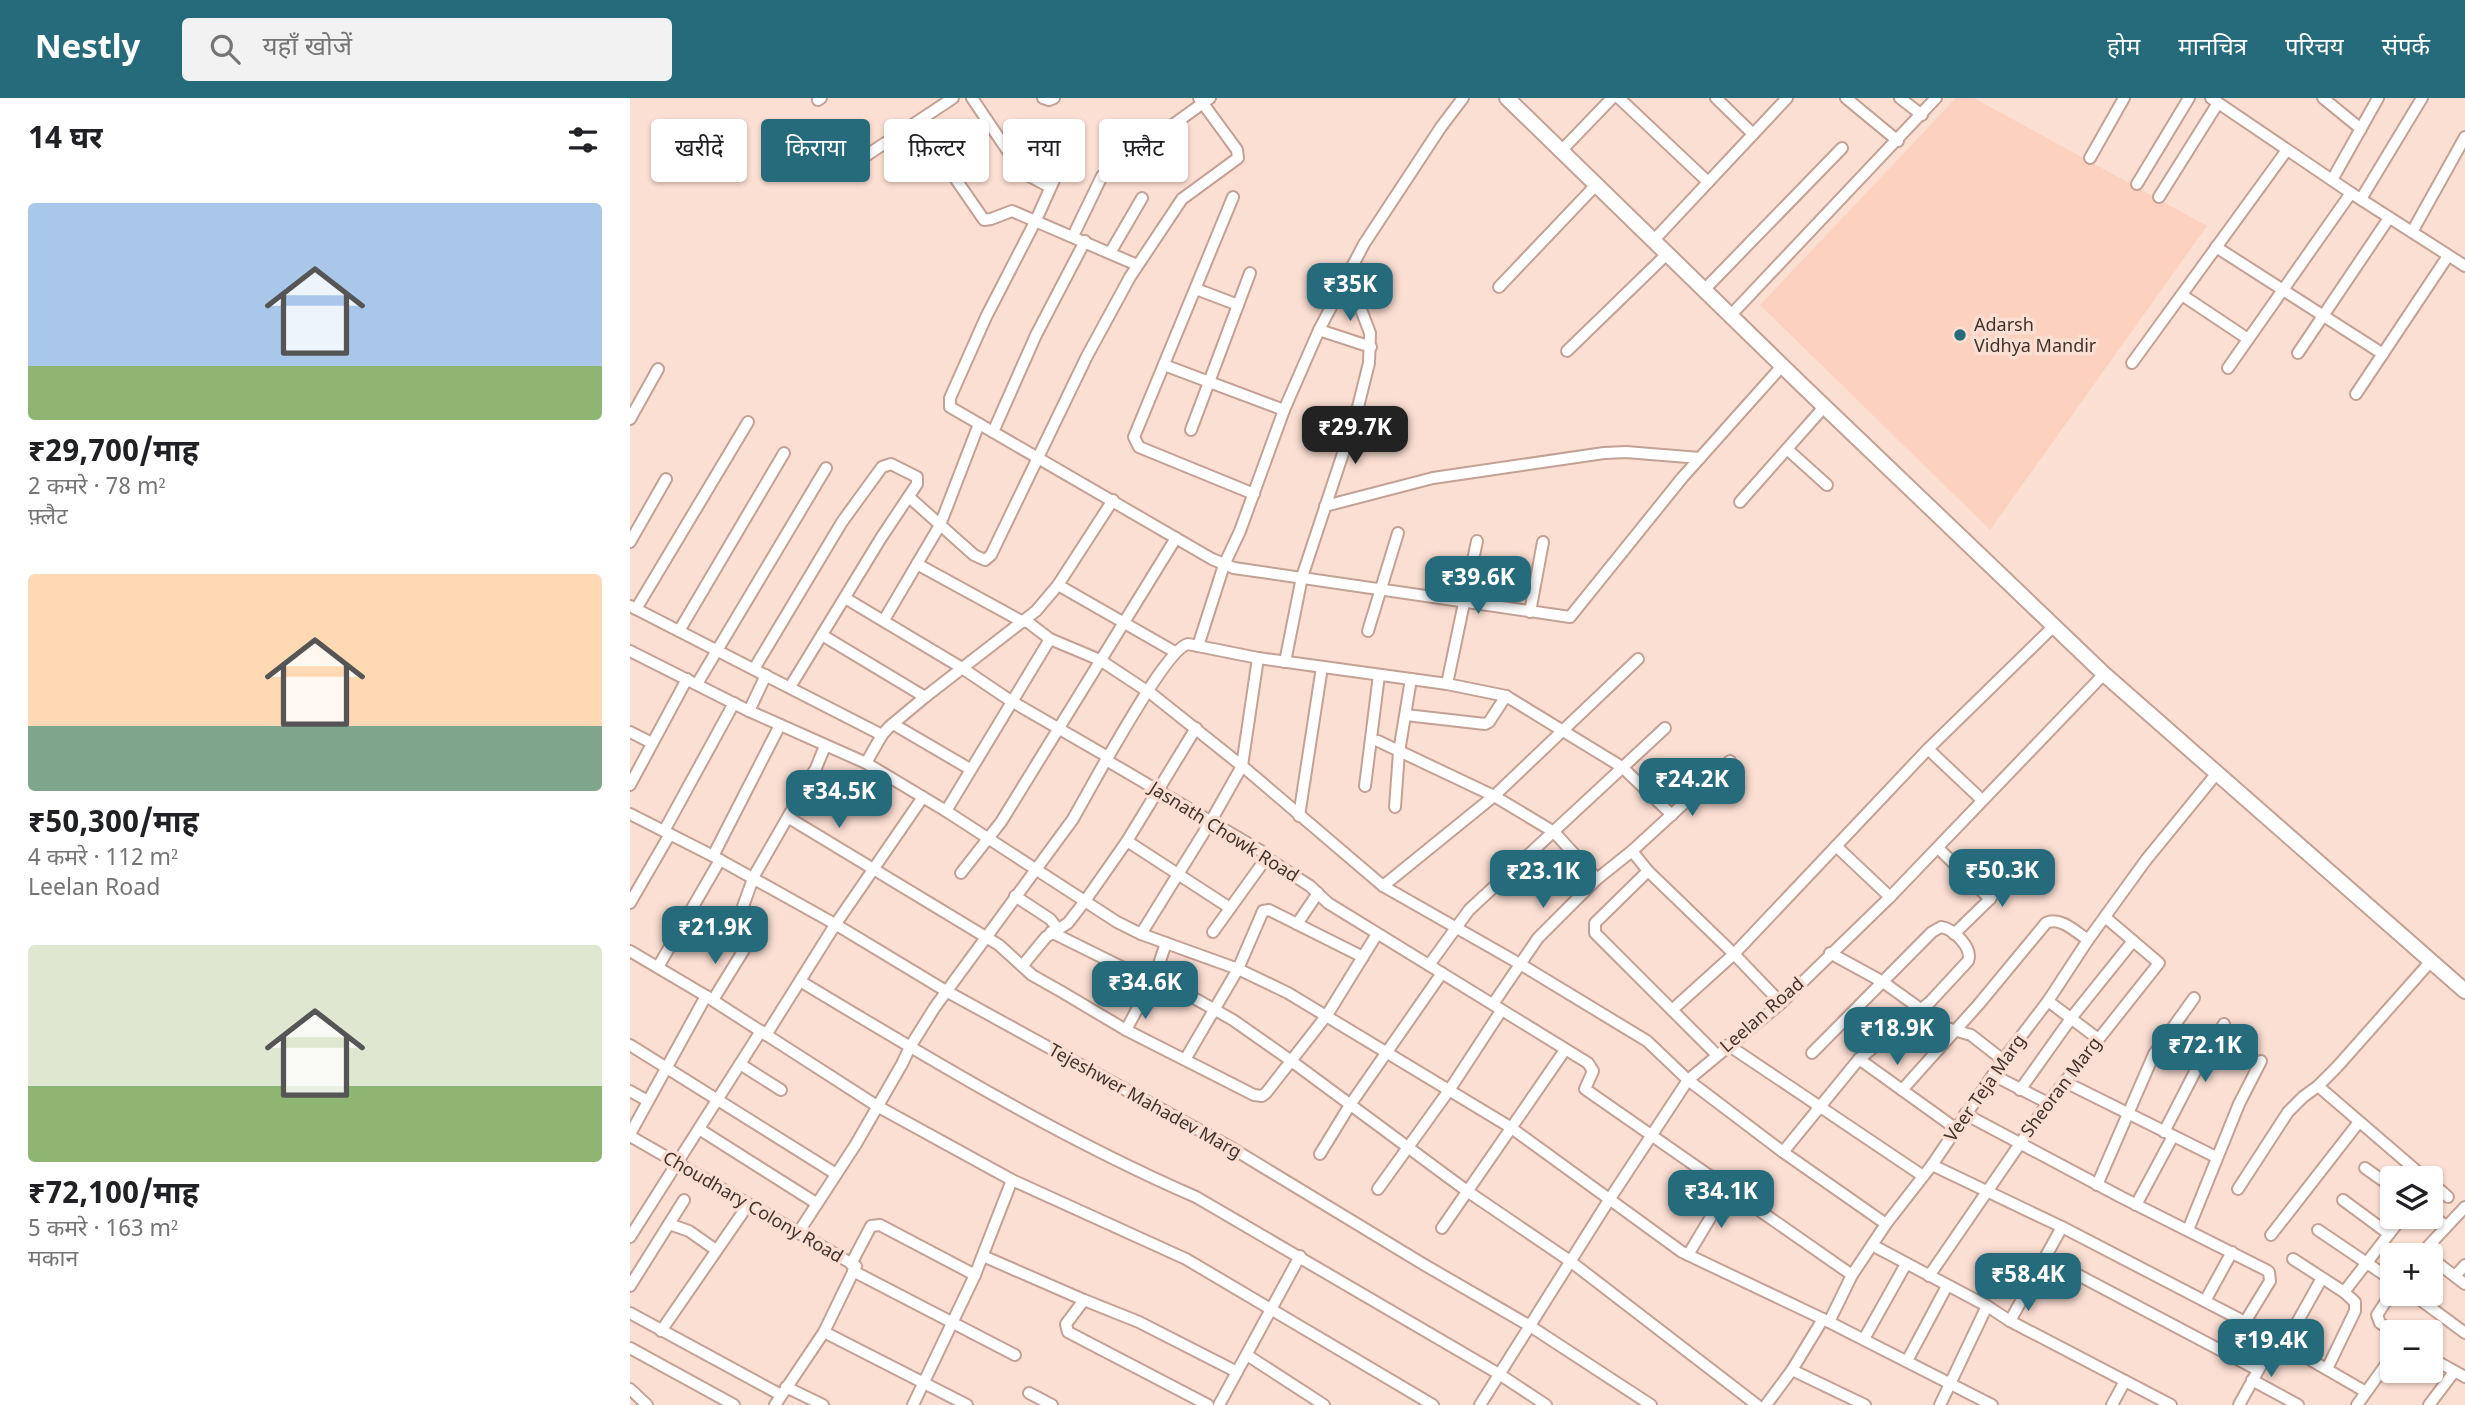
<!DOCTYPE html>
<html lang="hi">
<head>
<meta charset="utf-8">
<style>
	body { margin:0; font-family:Georgia,"Noto Sans Devanagari",serif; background:#f2f2f2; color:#202124; height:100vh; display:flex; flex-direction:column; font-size:26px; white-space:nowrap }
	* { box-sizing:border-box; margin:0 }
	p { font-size:23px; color:#757577 }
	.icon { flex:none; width:38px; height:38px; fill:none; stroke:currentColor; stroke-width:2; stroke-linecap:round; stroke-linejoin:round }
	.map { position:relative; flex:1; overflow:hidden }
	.drawer { display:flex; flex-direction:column; background:#fff; width:630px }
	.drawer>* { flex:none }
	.guide { position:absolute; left:21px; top:21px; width:665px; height:63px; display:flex; gap:14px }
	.buttons { position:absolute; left:1750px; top:1068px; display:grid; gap:14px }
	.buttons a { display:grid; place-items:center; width:63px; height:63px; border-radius:7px; background:#fff; box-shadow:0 2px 5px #0004; font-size:35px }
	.price { position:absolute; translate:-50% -60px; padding:0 16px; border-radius:14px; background:#266b7b; color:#fff; font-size:23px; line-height:46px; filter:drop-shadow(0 2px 4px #0008) }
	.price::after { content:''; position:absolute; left:50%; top:42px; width:21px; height:16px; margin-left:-10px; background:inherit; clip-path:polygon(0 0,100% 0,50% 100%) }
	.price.selected { background:#222; color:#fff }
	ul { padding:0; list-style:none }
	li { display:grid; align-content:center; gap:14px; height:371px; padding:0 28px }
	li span { display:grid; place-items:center; height:217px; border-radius:7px; color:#555 }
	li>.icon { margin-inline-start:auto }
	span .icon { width:126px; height:126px; fill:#fffc; stroke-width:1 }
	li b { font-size:30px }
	h2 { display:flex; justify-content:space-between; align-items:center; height:84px; padding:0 28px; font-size:30px }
	.pill { padding:0 24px; border-radius:7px; background:#fff; box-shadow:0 2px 5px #0004; font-size:24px; line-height:63px }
	.pill.selected { background:#266b7b; color:#fff }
	header { display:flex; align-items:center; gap:42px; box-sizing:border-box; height:98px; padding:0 35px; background:#266b7b; color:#fff }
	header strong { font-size:33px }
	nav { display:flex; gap:38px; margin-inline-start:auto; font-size:24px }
	.search { width:490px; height:63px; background:#f2f2f2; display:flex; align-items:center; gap:18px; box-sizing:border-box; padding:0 24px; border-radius:7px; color:#757577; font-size:26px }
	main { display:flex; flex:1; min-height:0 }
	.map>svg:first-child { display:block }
	.built { fill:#fcd1bf }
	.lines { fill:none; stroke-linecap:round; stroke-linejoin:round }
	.minor-casing { stroke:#c3a194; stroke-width:14 }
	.secondary-casing { stroke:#c3a194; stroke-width:18 }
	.minor { stroke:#fff; stroke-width:10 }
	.secondary { stroke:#fff; stroke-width:14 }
	.poi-dot { fill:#266b7b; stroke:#fcdfd3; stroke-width:2.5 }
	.labels { text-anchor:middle; stroke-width:7; stroke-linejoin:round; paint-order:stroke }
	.poi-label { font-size:18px; fill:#41332d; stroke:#fcdfd3; text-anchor:start }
	.street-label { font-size:18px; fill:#41332d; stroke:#fcdfd3 }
</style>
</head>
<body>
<header>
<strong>Nestly</strong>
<div class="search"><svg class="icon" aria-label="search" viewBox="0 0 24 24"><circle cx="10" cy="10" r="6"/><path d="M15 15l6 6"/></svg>यहाँ खोजें</div>
<nav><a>होम</a><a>मानचित्र</a><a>परिचय</a><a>संपर्क</a></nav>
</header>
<main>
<section class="drawer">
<h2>14 घर<svg class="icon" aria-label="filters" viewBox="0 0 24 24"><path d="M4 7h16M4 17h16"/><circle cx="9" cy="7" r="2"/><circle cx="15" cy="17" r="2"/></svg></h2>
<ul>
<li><span style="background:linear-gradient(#a9c7e8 75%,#8fb573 0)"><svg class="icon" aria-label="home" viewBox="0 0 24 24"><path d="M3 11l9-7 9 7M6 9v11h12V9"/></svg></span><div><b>₹29,700/माह</b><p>2 कमरे · 78 m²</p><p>फ़्लैट</p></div></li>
<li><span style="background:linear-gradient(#ffd9b3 70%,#7fa58c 0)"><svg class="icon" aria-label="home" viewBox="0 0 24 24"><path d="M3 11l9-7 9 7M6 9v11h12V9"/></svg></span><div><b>₹50,300/माह</b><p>4 कमरे · 112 m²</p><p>Leelan Road</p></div></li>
<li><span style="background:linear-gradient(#dfe7d0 65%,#8fb573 0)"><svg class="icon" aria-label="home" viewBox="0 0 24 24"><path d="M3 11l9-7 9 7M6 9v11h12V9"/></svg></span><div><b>₹72,100/माह</b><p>5 कमरे · 163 m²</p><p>मकान</p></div></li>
</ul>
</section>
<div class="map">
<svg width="1835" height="1307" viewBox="0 0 1835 1307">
	<rect width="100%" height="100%" fill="#fcdfd3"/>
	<!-- built -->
	<path class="built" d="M1326 0H1344L1577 128 1360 432 1130 207Z"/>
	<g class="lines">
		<!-- minor casing -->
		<g class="minor-casing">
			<g id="minor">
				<path d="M342 0 392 74 420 89"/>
				<path d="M413 0 419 2 424 0"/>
				<path d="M989 0 1078 84"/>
				<path d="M1086 0 1123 36"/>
				<path d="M1216 0 1268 43"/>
				<path d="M1270 0 1292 17"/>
				<path d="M1581 0 1721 95 1835 168"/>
				<path d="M1693 0 1731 31"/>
				<path d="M188 2 191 0"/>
				<path d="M287 25 354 122 361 121 382 113 507 167"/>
				<path d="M931 53 982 0"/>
				<path d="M237 57 323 0"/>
				<path d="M1460 60 1494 0"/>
				<path d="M429 71 406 122 356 219 320 300V309L582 461 604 470 940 519 1052 380 1152 268"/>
				<path d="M1702 82 1748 0"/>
				<path d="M1507 86 1559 0"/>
				<path d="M603 99 504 339 509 349 624 396"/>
				<path d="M1529 99 1588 5"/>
				<path d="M1731 101 1792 0"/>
				<path d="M1782 134 1835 39"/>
				<path d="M443 138 472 78 580 0"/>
				<path d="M1023 143 1157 0"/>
				<path d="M1586 149 1753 256"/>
				<path d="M480 155 512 100"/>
				<path d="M869 189 966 87"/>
				<path d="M566 191 608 207"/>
				<path d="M1074 192 1212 50"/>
				<path d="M1552 197 1618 241"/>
				<path d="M1100 218 1306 0"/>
				<path d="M689 232 741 249"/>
				<path d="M937 253 1037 156"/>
				<path d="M1668 255 1759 120"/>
				<path d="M1502 265 1657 52"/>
				<path d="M534 267 654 312"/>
				<path d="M1598 270 1721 95"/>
				<path d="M1726 296 1818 158"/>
				<path d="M0 321 28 271"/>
				<path d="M561 332 620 175"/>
				<path d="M363 334 406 237 455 143"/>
				<path d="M1157 351 1197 387"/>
				<path d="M279 399 344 457 355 462 361 457 457 258 500 179 552 101 608 60 607 52 569 0"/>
				<path d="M1110 404 1194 309"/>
				<path d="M695 408 803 380 974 355 996 354 1070 360"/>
				<path d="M0 444 36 381"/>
				<path d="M287 466 393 524"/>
				<path d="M428 487 545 554"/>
				<path d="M215 500 332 570 381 603 478 659C490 639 539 550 558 546L628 560 817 586 876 598 992 669 1042 717"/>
				<path d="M0 508 252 637"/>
				<path d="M6 511 118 324"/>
				<path d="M900 514 913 444"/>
				<path d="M254 522 310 427 349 326"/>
				<path d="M395 522 420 541 470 562 523 597 617 672 753 788 890 866 1017 943 1058 982 1153 1054 1256 1126"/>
				<path d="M49 533 154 355"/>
				<path d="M738 533 768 435"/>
				<path d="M192 537 295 599"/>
				<path d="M568 548 594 467 610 433 654 312 689 232 734 146 811 29 833 0"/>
				<path d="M0 553 119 613 236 665 316 713 487 824 511 836 608 871 658 895 880 1029 1052 1154 1193 1221"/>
				<path d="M655 564 672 479 727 313 739 265 740 235 717 175"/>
				<path d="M124 571 212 424 252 369 261 366 287 379V386L251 440 160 589"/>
				<path d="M67 586 196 370"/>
				<path d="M817 586 847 443"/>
				<path d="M119 613 136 577"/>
				<path d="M776 617 855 626 859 624 876 598"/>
				<path d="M263 626 340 671"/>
				<path d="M0 634 22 645"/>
				<path d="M748 643 864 698 924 734 967 781"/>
				<path d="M1298 651 1352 702"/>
				<path d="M236 665 252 637 259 629 295 599 406 513 428 487 483 402"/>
				<path d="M0 687 57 581"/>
				<path d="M735 688 749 577"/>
				<path d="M765 709 769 654 781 581"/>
				<path d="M316 713 420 541"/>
				<path d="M0 716 83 758 205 826 316 893 600 1049 793 1166 900 1228 1021 1307"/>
				<path d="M669 718 692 569"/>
				<path d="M159 720 369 847 402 877 432 894 496 932 624 997 632 998 636 995 697 917 747 836"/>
				<path d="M34 733 104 605"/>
				<path d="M497 743 600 810"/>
				<path d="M1206 748 1260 799"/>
				<path d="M1308 750 1360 801"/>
				<path d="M1002 753 1018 773 1104 856 1151 905"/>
				<path d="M83 758 150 627"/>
				<path d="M1018 773 965 825V835L1087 957"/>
				<path d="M331 775 371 724 546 440"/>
				<path d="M753 788 864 698 1008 561"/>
				<path d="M385 798 420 821 428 831"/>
				<path d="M0 805 40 736"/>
				<path d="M667 826 688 795"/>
				<path d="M421 834 522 884"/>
				<path d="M583 834 637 759"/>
				<path d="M511 836 581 723 612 668 628 560"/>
				<path d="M1324 836 1360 801 1386 758"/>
				<path d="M102 839 124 778 186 670 195 648"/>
				<path d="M0 853 76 898 247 1008 382 1082 556 1161 803 1307"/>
				<path d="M1200 855 1253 884 1317 930 1341 937 1373 962"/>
				<path d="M393 867 416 839 438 825 455 803 497 743 566 630"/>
				<path d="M799 867 839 812 1035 630"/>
				<path d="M28 869 90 762"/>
				<path d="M525 878 603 922 660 962 837 1093 940 1163 1127 1307"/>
				<path d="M170 883C298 960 428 1039 566 1099L869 1276 916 1307"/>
				<path d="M83 902 115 850"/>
				<path d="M1418 903 1467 940"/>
				<path d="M863 906 908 840 967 781 1002 753 1100 663"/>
				<path d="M1042 912 1104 856 1298 651 1424 528"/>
				<path d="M496 932 525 878 536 845"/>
				<path d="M136 937 205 827 293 699"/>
				<path d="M0 947 206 1076"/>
				<path d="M1098 947 1293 1078"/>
				<path d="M1182 955 1302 834 1311 829C1324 831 1343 850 1338 863L1300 904 1229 961"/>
				<path d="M556 960 608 871 633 813 639 812 733 859"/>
				<path d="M110 966 151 992"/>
				<path d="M1363 977 1418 1005"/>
				<path d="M1435 984 1586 1059"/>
				<path d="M1688 988 1795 1080"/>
				<path d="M1272 992 1349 906 1416 825C1430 818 1446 834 1458 842"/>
				<path d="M1390 992 1442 919 1503 843"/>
				<path d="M0 993 18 1003"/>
				<path d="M1335 1016 1491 1099 1636 1172 1639 1174 1640 1183 1615 1224"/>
				<path d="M69 1031 186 1105"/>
				<path d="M1534 1034 1570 964 1594 926"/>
				<path d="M0 1036 76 898"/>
				<path d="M0 1038 226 1168 194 1234 337 1307"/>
				<path d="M1153 1054 1229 961 1325 1030"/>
				<path d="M690 1056 720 1007 812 875"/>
				<path d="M1302 1067 1432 1129 1615 1224 1736 1294"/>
				<path d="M1735 1070 1762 1089"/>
				<path d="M1801 1084 1818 1099"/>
				<path d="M1467 1087 1524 956 1564 900"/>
				<path d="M748 1091 820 991 871 913"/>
				<path d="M1608 1091 1658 1014 1673 999 1688 988 1707 969 1801 863"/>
				<path d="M1713 1102 1759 1136"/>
				<path d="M1506 1107 1543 1038"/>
				<path d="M1801 1117 1816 1128"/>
				<path d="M39 1126 59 1133 86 1152"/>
				<path d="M812 1130 935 952"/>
				<path d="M1558 1132 1609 1006 1631 963"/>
				<path d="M1688 1132 1762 1182"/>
				<path d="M168 1135 226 1046 272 966 280 949 305 909 443 721 476 662 631 753 638 761 680 788 698 805 958 965 963 973 955 991 1222 1177"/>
				<path d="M1641 1137 1729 1024"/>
				<path d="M0 1139 131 933"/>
				<path d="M1242 1147 1357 1208 1380 1223 1541 1307"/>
				<path d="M1058 1157 1097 1092"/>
				<path d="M1790 1157 1835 1109"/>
				<path d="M353 1158 454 1202 509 1224 607 1274"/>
				<path d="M1416 1160 1628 1272"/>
				<path d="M1801 1160 1835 1186"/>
				<path d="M1663 1161 1714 1194 1725 1204V1213L1697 1271"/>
				<path d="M221 1166 241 1128 250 1127 345 1177"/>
				<path d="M223 1173 385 1257"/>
				<path d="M1299 1178 1418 1005 1529 865 1475 819"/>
				<path d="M1825 1178 1835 1167"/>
				<path d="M0 1188 54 1102"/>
				<path d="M1714 1194 1773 1118"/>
				<path d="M1762 1194 1747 1217 1750 1225 1763 1234"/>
				<path d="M1781 1195 1835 1235"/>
				<path d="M454 1202 436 1226 438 1234 578 1307"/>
				<path d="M1575 1203 1602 1154"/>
				<path d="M0 1215 151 1297"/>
				<path d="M1380 1223 1432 1129"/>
				<path d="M1199 1224 1362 1307"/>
				<path d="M31 1233 118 1107"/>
				<path d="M1234 1241 1276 1166"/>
				<path d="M1655 1246 1692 1180"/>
				<path d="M0 1250 104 1307"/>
				<path d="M617 1257 694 1307"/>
				<path d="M1801 1260 1835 1279"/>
				<path d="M1277 1263 1317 1188"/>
				<path d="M1162 1272 1235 1307"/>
				<path d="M1622 1282 1668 1307"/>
				<path d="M156 1289 193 1307"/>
				<path d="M0 1291 17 1307"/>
				<path d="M399 1295 422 1307"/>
				<path d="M145 1307 194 1234"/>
				<path d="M283 1307 345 1177 382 1082"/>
				<path d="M589 1307 670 1158"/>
				<path d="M850 1307 979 1102 1058 982 1151 905 1260 799 1474 576"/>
				<path d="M1136 1307 1162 1272 1193 1221 1199 1224 1222 1177 1256 1126 1302 1067 1373 962 1418 903 1458 842 1516 762 1587 675"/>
				<path d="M1310 1307 1357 1208"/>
				<path d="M1482 1307 1495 1283"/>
				<path d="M1609 1307 1646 1240"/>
				<path d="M1727 1307 1762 1258"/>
				<path d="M1799 1307 1824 1274"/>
			</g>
		</g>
		<!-- secondary casing -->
		<g class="secondary-casing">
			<path id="secondary" d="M877 0 1175 290 1474 576 1835 893"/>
		</g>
		<!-- minor -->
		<use href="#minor" class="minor"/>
		<!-- secondary -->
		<use href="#secondary" class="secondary"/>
	</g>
	<!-- markers -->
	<circle class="poi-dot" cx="1330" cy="237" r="7"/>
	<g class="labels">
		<!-- poi labels -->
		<g class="poi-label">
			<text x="1344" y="233">Adarsh<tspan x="1344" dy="21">Vidhya Mandir</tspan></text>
		</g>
		<!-- street labels -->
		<g class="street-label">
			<text transform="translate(594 734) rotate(32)" y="6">Jasnath Chowk Road</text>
			<text transform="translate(1132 917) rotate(-41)" y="6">Leelan Road</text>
			<text transform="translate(1431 989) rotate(-53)" y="6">Sheoran Marg</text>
			<text transform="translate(1355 990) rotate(-55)" y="6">Veer Teja Marg</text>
			<text transform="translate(515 1003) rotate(29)" y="6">Tejeshwer Mahadev Marg</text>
			<text transform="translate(123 1109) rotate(30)" y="6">Choudhary Colony Road</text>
		</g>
	</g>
</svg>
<div class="buttons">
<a><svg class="icon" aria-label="layers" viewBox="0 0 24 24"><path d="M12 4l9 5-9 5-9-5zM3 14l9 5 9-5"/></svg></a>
<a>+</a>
<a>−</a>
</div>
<b class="price" style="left:720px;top:225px">₹35K</b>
<b class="price selected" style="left:725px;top:368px">₹29.7K</b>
<b class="price" style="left:848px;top:518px">₹39.6K</b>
<b class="price" style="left:1062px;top:720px">₹24.2K</b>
<b class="price" style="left:209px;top:732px">₹34.5K</b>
<b class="price" style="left:1372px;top:811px">₹50.3K</b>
<b class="price" style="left:913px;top:812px">₹23.1K</b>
<b class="price" style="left:85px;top:868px">₹21.9K</b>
<b class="price" style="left:515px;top:923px">₹34.6K</b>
<b class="price" style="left:1267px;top:969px">₹18.9K</b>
<b class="price" style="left:1575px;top:986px">₹72.1K</b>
<b class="price" style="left:1091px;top:1132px">₹34.1K</b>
<b class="price" style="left:1398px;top:1215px">₹58.4K</b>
<b class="price" style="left:1641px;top:1281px">₹19.4K</b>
<div class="guide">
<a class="pill">खरीदें</a>
<a class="pill selected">किराया</a>
<a class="pill">फ़िल्टर</a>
<a class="pill">नया</a>
<a class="pill">फ़्लैट</a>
</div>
</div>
</main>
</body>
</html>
